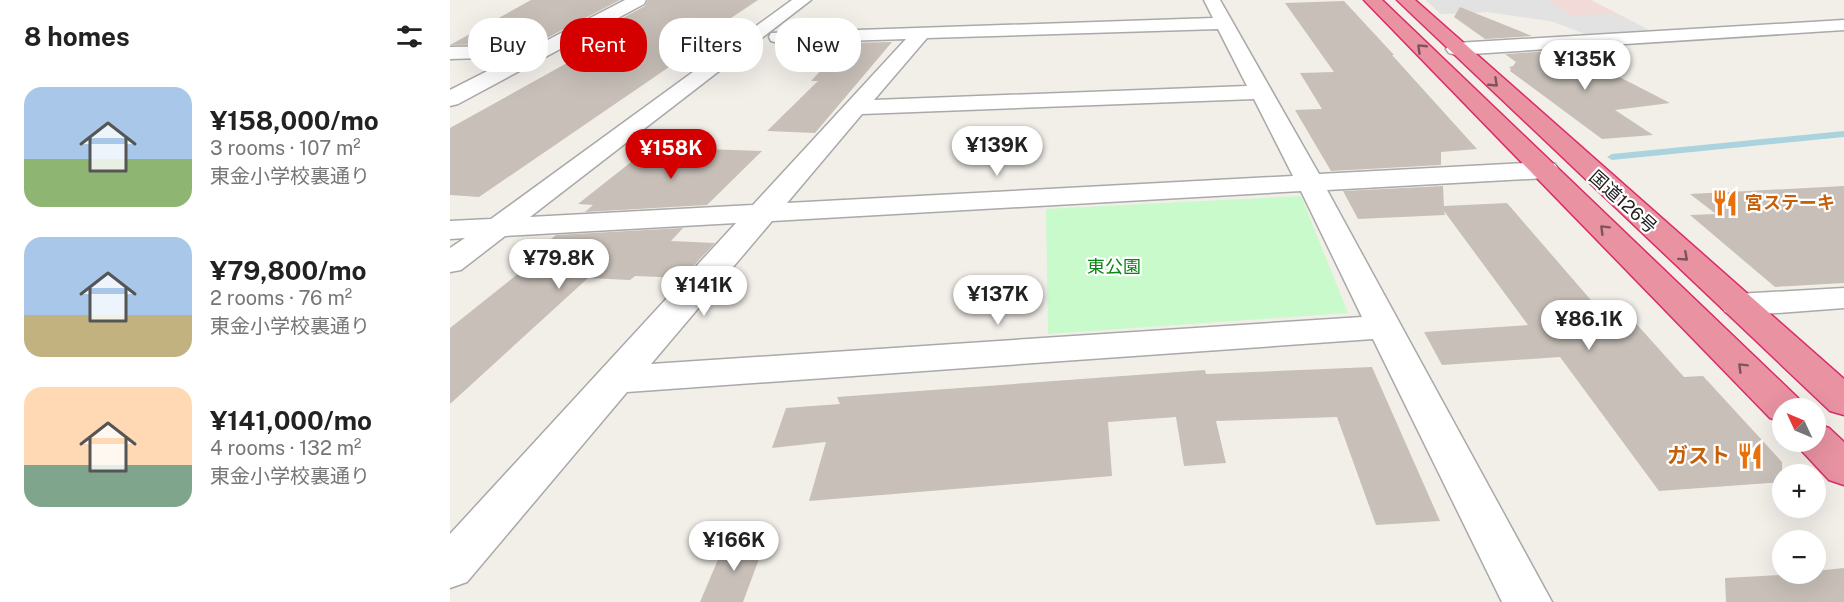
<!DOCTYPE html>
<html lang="en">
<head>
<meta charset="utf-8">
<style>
	body { margin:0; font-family:"Public Sans","Noto Sans JP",sans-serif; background:#f2f2f2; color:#222; height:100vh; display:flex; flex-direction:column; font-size:22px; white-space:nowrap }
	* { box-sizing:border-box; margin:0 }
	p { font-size:20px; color:#767676 }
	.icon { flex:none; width:33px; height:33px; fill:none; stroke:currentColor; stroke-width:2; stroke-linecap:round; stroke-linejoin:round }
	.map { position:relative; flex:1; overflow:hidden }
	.drawer { display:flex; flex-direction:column; background:#fff; width:450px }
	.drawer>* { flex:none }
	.hud { position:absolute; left:18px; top:18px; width:570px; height:54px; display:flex; gap:12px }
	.needle { width:39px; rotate:314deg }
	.buttons { position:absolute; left:1322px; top:398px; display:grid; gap:12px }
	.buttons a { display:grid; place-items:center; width:54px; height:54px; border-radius:50%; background:#fff; box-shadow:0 6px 24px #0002; font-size:30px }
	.price { position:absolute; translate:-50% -51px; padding:0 14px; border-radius:21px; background:#fff; color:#222; font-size:20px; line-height:39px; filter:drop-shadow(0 2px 3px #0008) }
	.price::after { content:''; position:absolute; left:50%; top:36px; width:18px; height:14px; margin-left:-9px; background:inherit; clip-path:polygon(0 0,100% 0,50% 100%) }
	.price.on { background:#d40000; color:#fff }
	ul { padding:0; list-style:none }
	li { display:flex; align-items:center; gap:18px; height:150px; padding:0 24px }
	li span { display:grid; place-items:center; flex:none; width:168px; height:120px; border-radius:18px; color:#555 }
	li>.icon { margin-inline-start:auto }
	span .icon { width:72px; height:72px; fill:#fffc; stroke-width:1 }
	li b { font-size:26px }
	h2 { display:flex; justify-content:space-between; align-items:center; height:72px; padding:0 24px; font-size:26px }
	.chip { padding:0 21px; border-radius:24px; background:#fff; box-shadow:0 6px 24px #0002; font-size:21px; line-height:54px }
	.chip.on { background:#d40000; color:#fff }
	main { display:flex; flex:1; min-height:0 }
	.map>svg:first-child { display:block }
	.commercial { fill:#f2dad9 }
	.park { fill:#c8facc }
	.parking { fill:#e2e2e2 }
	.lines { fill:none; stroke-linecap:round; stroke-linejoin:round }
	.stream { fill:#aad3df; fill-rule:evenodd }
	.building { fill:#c7bfb8 }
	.minor-casing { stroke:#a9a9a9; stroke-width:3 }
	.highway-casing { stroke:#dc2a67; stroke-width:3 }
	.minor { fill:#fff; fill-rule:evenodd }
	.highway { fill:#e892a2; fill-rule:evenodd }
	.oneway { stroke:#7b545c }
	.labels { text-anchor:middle; stroke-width:4.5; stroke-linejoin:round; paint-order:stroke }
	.street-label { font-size:18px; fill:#222; stroke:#fff }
	.food-label { font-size:18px; font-weight:bold; fill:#c56008; stroke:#fff; text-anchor:start }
	.park-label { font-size:18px; fill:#0c8416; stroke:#fff }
	.near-food-label { font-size:21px; font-weight:bold; fill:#c56008; stroke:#fff; text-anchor:end }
</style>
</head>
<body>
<main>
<section class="drawer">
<h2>8 homes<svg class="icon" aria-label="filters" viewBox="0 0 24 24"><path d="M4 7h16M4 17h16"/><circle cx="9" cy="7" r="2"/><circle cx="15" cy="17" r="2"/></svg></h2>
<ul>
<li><span style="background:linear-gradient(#a9c7e8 60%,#8fb573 0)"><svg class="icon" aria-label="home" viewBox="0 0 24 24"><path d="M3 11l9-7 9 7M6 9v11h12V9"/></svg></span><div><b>¥158,000/mo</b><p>3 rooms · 107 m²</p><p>東金小学校裏通り</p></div></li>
<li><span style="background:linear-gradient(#a9c7e8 65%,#c2b280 0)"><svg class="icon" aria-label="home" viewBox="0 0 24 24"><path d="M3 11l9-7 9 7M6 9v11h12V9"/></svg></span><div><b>¥79,800/mo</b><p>2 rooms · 76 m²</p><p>東金小学校裏通り</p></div></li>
<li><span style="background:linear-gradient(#ffd9b3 65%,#7fa58c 0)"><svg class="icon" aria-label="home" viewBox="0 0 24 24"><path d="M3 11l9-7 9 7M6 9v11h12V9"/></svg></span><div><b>¥141,000/mo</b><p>4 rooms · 132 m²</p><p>東金小学校裏通り</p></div></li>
</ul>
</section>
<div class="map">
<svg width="1394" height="602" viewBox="0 0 1394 602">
	<rect width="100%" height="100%" fill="#f2efe9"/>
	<!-- commercial -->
	<path class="commercial" d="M976 0H1141L1203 32 1143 37 1101 21 1038 12 991 14Z"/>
	<!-- park -->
	<path class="park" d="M851 196 898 313 598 334 596 209Z"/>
	<!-- parking -->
	<path class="parking" d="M976 0H1097L1121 15 1167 14 1203 32 1143 37 1101 21 1038 12 991 14Z"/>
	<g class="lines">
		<!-- stream -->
		<path class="stream" d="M1394 131V137L1162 160 1157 157 1162 154Z"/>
	</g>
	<!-- building -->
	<g class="building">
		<path d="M81 0H170L87 43 0 45Z"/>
		<path d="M198 0H308L236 48H243L219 65H222L29 197 0 195V128L153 43 125 44 195 6Z"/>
		<path d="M894 1 944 55H942L1027 149 991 152V165L881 171 845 110 872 109 850 73 884 72 835 3Z"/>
		<path d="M1010 7 1082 36 1035 39 1004 17Z"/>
		<path d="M442 42 365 133 317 131 368 81H361L397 43Z"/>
		<path d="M1117 50 1220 103 1165 110 1203 135 1152 139 1060 71 1061 69 1059 67 1063 66 1066 62 1055 54Z"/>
		<path d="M227 148 312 151 257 205 135 212 143 205 128 204 190 155 217 156Z"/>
		<path d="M993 186 994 206 1057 203 1159 321 1182 319 1234 377 1253 376 1332 462V482L1209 491 1110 357 992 365 974 332 1078 325 994 211 995 215 908 219 893 191Z"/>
		<path d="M1394 186V283L1325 287 1240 215 1266 214 1240 194Z"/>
		<path d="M233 228 221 241 265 243 232 278 185 276 180 280 138 278 0 404V328L74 269 65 268 106 235Z"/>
		<path d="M922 367 990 521 926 525 887 417 766 421 776 463 734 466 726 417 658 422 662 476 359 501 376 442 322 448 336 408 390 404 387 397 755 370 756 374Z"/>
		<path d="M316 540 293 602H250L275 543Z"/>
		<path d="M1394 568V602H1276L1275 578 1365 573V571Z"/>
	</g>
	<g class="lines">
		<!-- minor casing -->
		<g class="minor-casing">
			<g id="minor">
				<path d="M175 0H196L194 4 8 104 0 106V90L65 57 0 59V47L88 45Z"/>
				<path d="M342 0H361L80 217 303 205 456 39 328 43 321 41 319 37 321 33 763 18 754 0H770L869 174 1096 162 1105 164 1109 170 1105 176 1096 178 877 190 1102 602H1052L923 339 177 392 17 582 0 588V534L286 223 55 236 11 270 0 272V248L15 238 0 239V221L41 219ZM768 29 797 86 424 100 477 38ZM804 99 843 176 337 203 412 114ZM851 191 912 317 201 364 322 221Z"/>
				<path d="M1394 20V30L1006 55 999 53 996 49 999 45 1006 43Z"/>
				<path d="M1394 288V308L1287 316 1275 312 1270 305 1275 298 1287 294Z"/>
			</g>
		</g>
		<!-- highway casing -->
		<g class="highway-casing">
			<g id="highway">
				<path d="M914 0H932L1348 398 1353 408H1332V422L1320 418Z"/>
				<path d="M947 0H965L1394 379V415L1380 411Z"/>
				<path d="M1365 423 1379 428 1394 442V485L1379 480 1351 450 1346 441H1365Z"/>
			</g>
		</g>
		<!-- minor -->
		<use href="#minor" class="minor"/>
		<!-- highway -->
		<use href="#highway" class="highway"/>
	</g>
	<!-- one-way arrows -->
	<defs><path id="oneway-chevron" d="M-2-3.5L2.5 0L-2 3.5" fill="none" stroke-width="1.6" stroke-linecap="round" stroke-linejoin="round" transform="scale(1.5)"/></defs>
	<g class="oneway">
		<use href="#oneway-chevron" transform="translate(971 48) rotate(-136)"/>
		<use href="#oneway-chevron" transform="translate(1044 83) rotate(43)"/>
		<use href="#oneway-chevron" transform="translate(1154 229) rotate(-135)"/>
		<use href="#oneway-chevron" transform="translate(1234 257) rotate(42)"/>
		<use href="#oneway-chevron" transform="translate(1292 367) rotate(-135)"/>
	</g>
	<!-- icons -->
	<defs>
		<g id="restaurant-bare" transform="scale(2.07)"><path d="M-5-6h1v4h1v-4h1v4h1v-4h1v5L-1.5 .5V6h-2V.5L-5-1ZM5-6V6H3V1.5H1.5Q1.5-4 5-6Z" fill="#e8710a" stroke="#fff" stroke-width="2.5" paint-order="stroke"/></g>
	</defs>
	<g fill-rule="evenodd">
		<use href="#restaurant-bare" x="1275" y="203"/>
		<use href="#restaurant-bare" x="1300" y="456"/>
	</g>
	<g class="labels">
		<!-- street labels -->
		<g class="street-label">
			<text transform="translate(1173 202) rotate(42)" y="6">国道126号</text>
		</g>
		<!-- food labels -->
		<g class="food-label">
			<text x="1295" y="209">宮ステーキ</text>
		</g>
		<!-- park labels -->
		<g class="park-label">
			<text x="664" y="273">東公園</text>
		</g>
		<!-- near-food labels -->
		<g class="near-food-label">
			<text x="1280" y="463">ガスト</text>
		</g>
	</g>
</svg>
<div class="buttons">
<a><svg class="needle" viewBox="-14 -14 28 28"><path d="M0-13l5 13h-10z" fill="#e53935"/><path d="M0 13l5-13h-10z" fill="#767676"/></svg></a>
<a>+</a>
<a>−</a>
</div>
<b class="price" style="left:1135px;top:91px">¥135K</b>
<b class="price" style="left:547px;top:177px">¥139K</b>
<b class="price on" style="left:221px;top:180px">¥158K</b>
<b class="price" style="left:109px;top:290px">¥79.8K</b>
<b class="price" style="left:254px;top:317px">¥141K</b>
<b class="price" style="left:548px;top:326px">¥137K</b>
<b class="price" style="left:1139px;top:351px">¥86.1K</b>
<b class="price" style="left:284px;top:572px">¥166K</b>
<div class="hud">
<a class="chip">Buy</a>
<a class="chip on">Rent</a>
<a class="chip">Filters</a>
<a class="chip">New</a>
</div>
</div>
</main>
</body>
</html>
